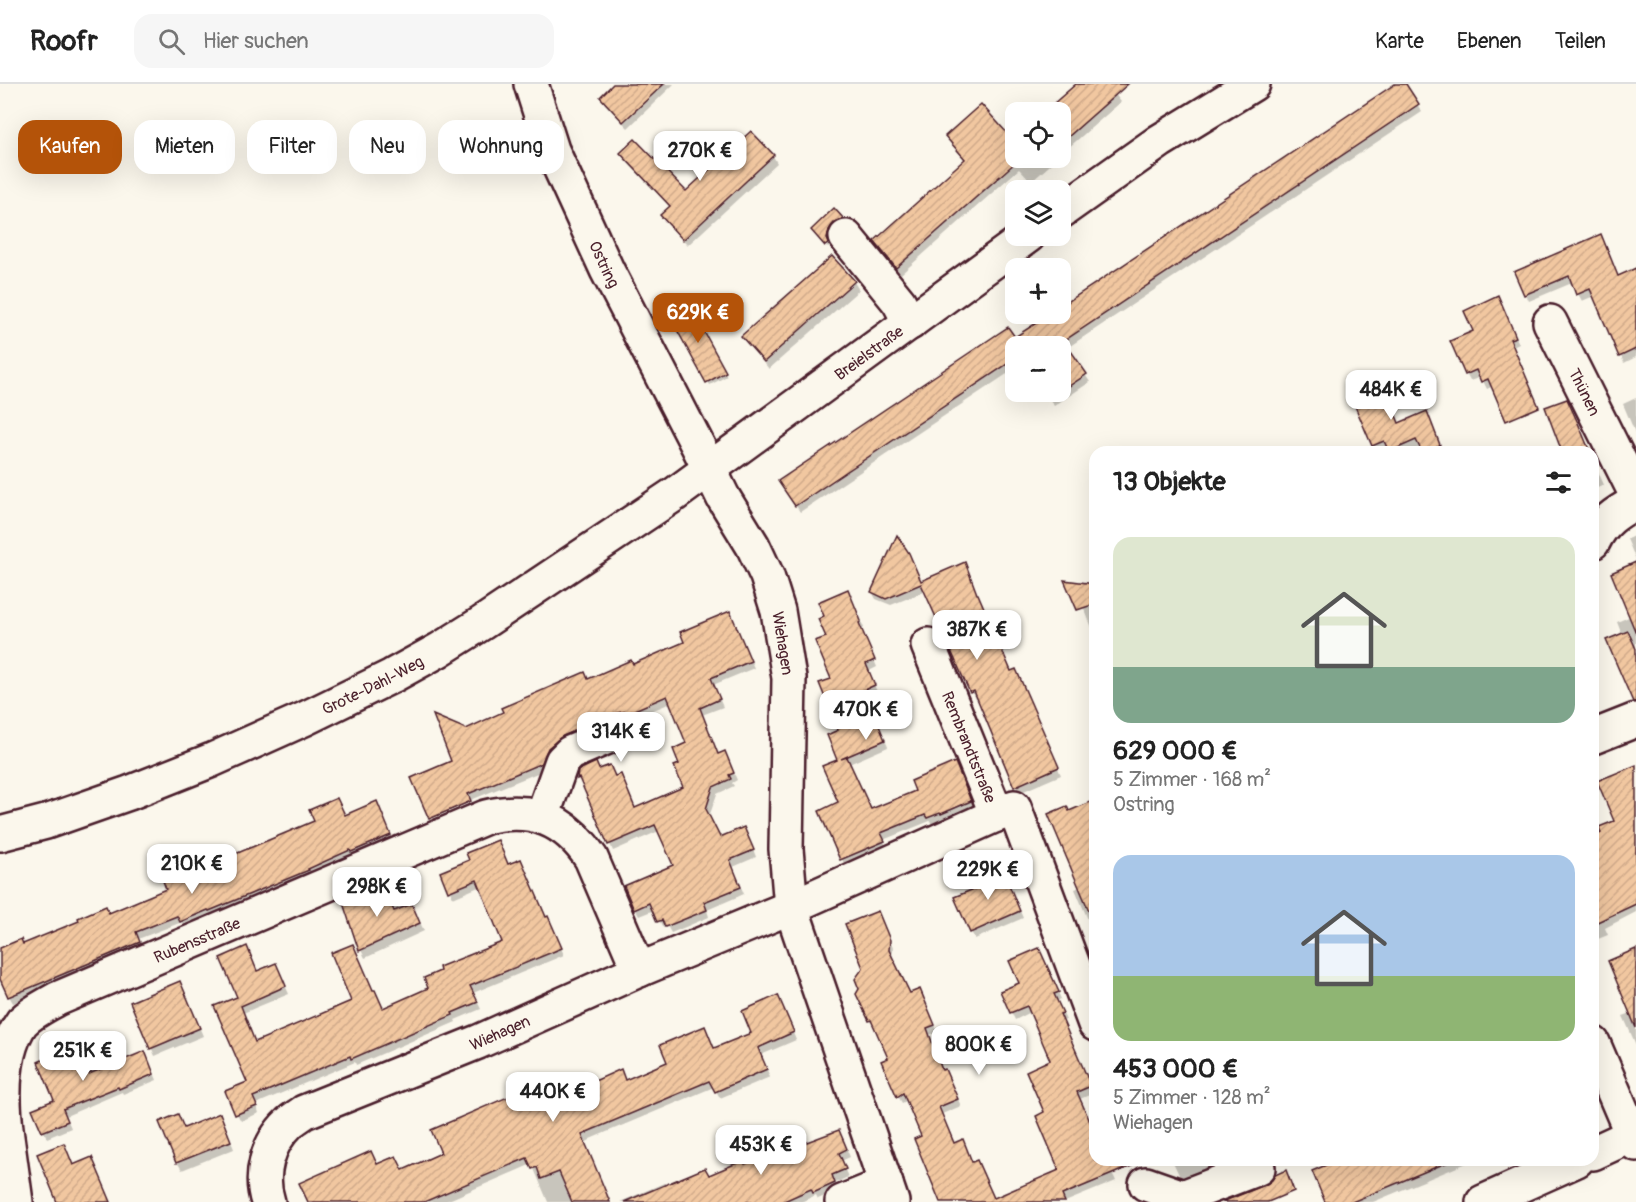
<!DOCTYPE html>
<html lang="de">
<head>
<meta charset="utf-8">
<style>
	body { margin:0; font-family:Pangolin,sans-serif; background:#f6f6f6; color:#222; height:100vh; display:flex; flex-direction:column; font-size:22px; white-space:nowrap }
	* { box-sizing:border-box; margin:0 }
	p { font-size:20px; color:#767676 }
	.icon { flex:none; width:33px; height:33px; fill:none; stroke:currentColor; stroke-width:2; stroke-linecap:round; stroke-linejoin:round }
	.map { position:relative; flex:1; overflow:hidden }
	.drawer { position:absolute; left:1089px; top:362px; width:510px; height:720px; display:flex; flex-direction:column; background:#fff; border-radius:18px; box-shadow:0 6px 24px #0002 }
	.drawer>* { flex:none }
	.guide { position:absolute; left:18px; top:36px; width:570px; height:54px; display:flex; gap:12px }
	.tools { position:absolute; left:1005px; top:18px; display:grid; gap:12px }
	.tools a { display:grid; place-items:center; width:66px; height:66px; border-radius:12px; background:#fff; box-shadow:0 6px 24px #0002; font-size:30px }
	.price { position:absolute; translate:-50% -51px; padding:0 14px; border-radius:12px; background:#fff; color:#222; font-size:20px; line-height:39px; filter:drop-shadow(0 2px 3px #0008) }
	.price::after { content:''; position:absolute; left:50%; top:36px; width:18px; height:14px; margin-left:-9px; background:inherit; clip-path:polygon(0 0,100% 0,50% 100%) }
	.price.current { background:#b45309; color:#fff }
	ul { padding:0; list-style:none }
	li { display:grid; align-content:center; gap:12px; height:318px; padding:0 24px }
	li span { display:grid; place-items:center; height:186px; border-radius:18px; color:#555 }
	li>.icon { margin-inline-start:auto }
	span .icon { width:108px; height:108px; fill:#fffc; stroke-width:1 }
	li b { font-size:26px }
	h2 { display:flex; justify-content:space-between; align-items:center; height:72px; padding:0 24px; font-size:26px }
	.tag { padding:0 21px; border-radius:18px; background:#fff; box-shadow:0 6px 24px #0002; font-size:21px; line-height:54px }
	.tag.current { background:#b45309; color:#fff }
	header { display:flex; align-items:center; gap:36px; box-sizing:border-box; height:84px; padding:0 30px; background:#fff; border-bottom:2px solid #e0e0e0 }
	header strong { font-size:28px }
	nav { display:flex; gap:33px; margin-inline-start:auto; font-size:21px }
	.search { width:420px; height:54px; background:#f6f6f6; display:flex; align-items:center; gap:15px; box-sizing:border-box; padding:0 21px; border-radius:18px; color:#767676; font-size:22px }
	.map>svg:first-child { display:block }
	.shadow { fill:#0003 }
	.building { fill:url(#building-hatch); stroke:#4a1f2b; stroke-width:1.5 }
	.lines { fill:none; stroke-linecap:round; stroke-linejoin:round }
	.minor-casing { stroke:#4a1f2b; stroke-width:38 }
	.minor { stroke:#fbf7ec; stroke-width:33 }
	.labels { text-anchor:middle; stroke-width:6; stroke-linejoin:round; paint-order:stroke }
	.street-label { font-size:16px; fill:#4a1f2b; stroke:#fbf7ec }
</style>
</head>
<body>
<header>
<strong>Roofr</strong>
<div class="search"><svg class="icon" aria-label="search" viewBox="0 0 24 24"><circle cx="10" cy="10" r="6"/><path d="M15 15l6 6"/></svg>Hier suchen</div>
<nav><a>Karte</a><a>Ebenen</a><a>Teilen</a></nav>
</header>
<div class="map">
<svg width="1636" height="1118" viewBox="0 0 1636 1118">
	<defs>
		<pattern id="building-hatch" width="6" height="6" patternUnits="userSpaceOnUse" patternTransform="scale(1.5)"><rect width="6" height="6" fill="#f1c7a0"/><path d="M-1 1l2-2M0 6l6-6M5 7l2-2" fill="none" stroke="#d0aa8a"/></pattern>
	</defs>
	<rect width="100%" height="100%" fill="#fbf7ec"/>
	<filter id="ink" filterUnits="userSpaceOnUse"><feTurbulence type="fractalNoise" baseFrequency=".0167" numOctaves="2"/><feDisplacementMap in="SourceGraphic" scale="12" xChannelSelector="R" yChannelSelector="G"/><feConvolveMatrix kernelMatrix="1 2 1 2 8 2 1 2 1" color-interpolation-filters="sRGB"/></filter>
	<g filter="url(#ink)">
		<!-- shadow -->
		<g class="shadow">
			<path d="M615 0H674L628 44 605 20 601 13Z"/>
			<path d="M1078 0H1107L1121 18 1060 71V28H1046Z"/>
			<path d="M1398 0H1404L1422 28 1067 264 1090 298 1054 322 1045 308H1060V262H1016V284L800 428 785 405 1053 230H1060Z"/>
			<path d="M751 49 773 72 777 79 688 161 666 138 662 131 671 124 625 76 621 70 686 109Z"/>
			<path d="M947 53 1013 59 1016 56V74H1058L1031 98 1019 85 901 190 880 165 876 158 966 77 951 60Z"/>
			<path d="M834 126 844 138 836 141 830 150V163L828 164 814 149Z"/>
			<path d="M832 174 854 198 859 206 769 285 748 260 743 253Z"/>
			<path d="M1636 186V273L1624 279 1594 212 1582 217 1572 199 1529 217 1516 189 1618 193Z"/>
			<path d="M1502 220 1519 260 1513 263 1493 302 1487 305 1481 293 1470 297 1466 290Z"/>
			<path d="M689 224 727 292 710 301 672 233Z"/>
			<path d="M1384 303 1400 340 1430 336 1438 356 1410 368H1390L1388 363 1377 368 1373 361Z"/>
			<path d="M1636 314V351L1623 320Z"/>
			<path d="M1593 376 1604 401 1593 406Z"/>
			<path d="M1636 451V476L1627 455Z"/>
			<path d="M964 480 1012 588 1019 594 1061 691 1019 709 978 614 976 615 972 608 926 507 891 521 876 515 872 508 921 499Z"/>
			<path d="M1636 480V603L1622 551 1617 538 1631 532Z"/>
			<path d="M1095 505V551L1081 517Z"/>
			<path d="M851 513 864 544 861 546 877 583 869 587 877 608 867 613 888 663 849 680 871 727 917 708 958 687 974 724 932 740 930 737 883 756 887 764 845 782 842 775 839 719 840 647 828 553Z"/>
			<path d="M733 536 754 584 713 601 723 623 702 631 719 672 725 669 737 696 732 699 734 702 717 710 709 733 720 755 748 752 756 773 733 783 744 810 707 826 709 833 671 849 667 842 663 844 654 826 639 832 635 825 675 782 659 747 613 767 584 700 582 701 578 693 599 687 635 726 685 704 681 681 688 660 671 619 634 634 545 686 429 733 466 646 588 596 632 581Z"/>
			<path d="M1636 682V828L1605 844 1608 851 1593 857V754L1603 750 1616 738Z"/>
			<path d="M471 719 473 724 434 741 431 736Z"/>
			<path d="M1095 720V852L1075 805 1080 803 1069 728Z"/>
			<path d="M380 726 394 758 185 844 182 838 138 855 142 865 13 919 9 912 0 891V866L23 862 109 830 168 806 209 783 345 733Z"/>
			<path d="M509 782 551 840 564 871 473 909 481 925 455 936 456 938 356 981 355 978 256 1020 259 1029 241 1037 237 1030 249 999 238 914 257 889 279 888 289 910 243 929 256 960 373 907 383 926 430 905 504 859 481 802 453 814 442 789Z"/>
			<path d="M1005 793 1023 834 975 855 971 848Z"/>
			<path d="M394 829H416L424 847 365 874 361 866Z"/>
			<path d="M881 835 893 864 892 875 910 911 923 914 938 948 929 951 942 987 948 993 961 1022 942 1030 954 1061 972 1080 994 1115 1061 1086 1046 1029 1052 977 1031 928 1015 936 1002 908 1021 900 1043 873 1061 915 1057 917 1066 936 1062 937 1094 1009 1080 1015 1095 1049V1076H1106L1116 1097 1065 1118H942L923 1053 908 1016 902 1019 898 1012 890 975 876 942 874 943 870 936 861 906 865 884Z"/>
			<path d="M1636 867V961L1623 932 1631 929Z"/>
			<path d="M184 907 203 952 155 972 132 919Z"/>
			<path d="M781 920 796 956 761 971 770 993 720 1014 714 1003 590 1055V1056L585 1059 610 1118H548L532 1080 444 1118H309L377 1082 403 1087 443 1070 530 1020 544 1021 626 998 715 966 753 950Z"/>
			<path d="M148 975 157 996 123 1010 122 1008 66 1032 71 1044 47 1054 34 1026 56 1017 89 992Z"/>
			<path d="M224 1039 234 1065 182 1086 177 1078Z"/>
			<path d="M842 1054 850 1073 841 1077 848 1093 835 1099 838 1106 818 1115 816 1111 801 1118 796 1117 793 1118H620L664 1099 666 1102 709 1093 795 1064Z"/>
			<path d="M1172 1076H1212L1214 1081 1181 1095Z"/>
			<path d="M1358 1076H1474L1373 1118H1327L1340 1083Z"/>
		</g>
		<!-- building -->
		<g class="building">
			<path d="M613 0H664L623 38 600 13Z"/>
			<path d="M1076 0H1128L1060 60V28H1044Z"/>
			<path d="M1395 0H1406L1419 20 1064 257 1087 290 1060 308V259L1055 262H1016V274L795 422 778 397 1008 243 1015 253 1050 230H1060V223Z"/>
			<path d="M981 20 1016 59V78L896 184 874 157 965 75 945 52Z"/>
			<path d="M751 47 774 71 683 156 660 131 670 122 620 69 635 55 686 107Z"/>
			<path d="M834 124 844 135 835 138 829 146 827 155 829 159 825 162 811 146Z"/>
			<path d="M1601 150 1618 192 1636 184V265L1619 273 1590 205 1576 211 1569 192 1524 211 1514 188Z"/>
			<path d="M832 172 855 197 764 278 741 252Z"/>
			<path d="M1498 211 1516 253 1510 255 1539 323 1506 337 1488 295 1481 298 1476 286 1465 291 1450 257 1473 247 1464 227Z"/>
			<path d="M690 222 726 288 706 299 670 233Z"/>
			<path d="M1381 295 1399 339 1427 327 1440 361 1426 368H1422L1416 356 1389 368 1384 357 1372 362 1349 308Z"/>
			<path d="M1567 315 1578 339 1590 368H1562L1545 323Z"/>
			<path d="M897 451 909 469 921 497 965 478 977 510H978L1011 587 1016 585 1059 683 1014 703 974 607 970 609 921 500 886 515 871 508Z"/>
			<path d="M1636 478V549L1611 489Z"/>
			<path d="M1064 496 1095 500V520L1077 526Z"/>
			<path d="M848 505 861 537 859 539 875 576 866 580 875 601 864 606 885 656 841 675 847 673 871 725 915 707 911 697 955 678 971 717 941 730 940 729 927 734 925 731 881 749 885 757 840 776 819 727 838 718 822 682 837 676 827 651 838 646 819 599 831 595 815 557 826 553 818 535 824 532 818 518Z"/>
			<path d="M730 527 751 577 711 594 720 615 700 624 718 670 725 667 734 689 729 691 731 695 713 703 706 725 720 753 744 743 754 766 730 776 741 803 704 818 707 826 665 843 662 836 657 838 649 819 634 826 624 802 673 781 655 741 608 761 579 694 577 695 578 687 581 685 596 678 599 685 610 681 615 692 621 690 635 724 683 703 674 682 679 680 673 665 686 659 667 612 630 628 617 629 563 652 548 664 542 679 468 710 471 717 429 735 411 694 451 677 433 631 466 645 503 628 501 624 585 588 588 595 631 576 633 580 684 558 680 548Z"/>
			<path d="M1628 547 1636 565V618H1633L1606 556Z"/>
			<path d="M1636 681V820L1593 840V753L1601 749 1599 743 1614 737 1597 697Z"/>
			<path d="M337 714 345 731 377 717 391 751 351 768 350 766 308 785 309 786 209 827 208 826 180 838 177 832 136 848 140 858 8 913 0 895V864L21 855 23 860 79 837 78 834 106 822 109 829 166 805 163 797 186 787 185 785 207 776 209 781 314 737 309 726Z"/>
			<path d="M1095 716V841L1048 730 1067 722 1069 727Z"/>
			<path d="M498 756 508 780 521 775 546 833 548 832 562 864 470 902 478 918 452 929 453 931 351 975 350 972 253 1013 257 1022 235 1031 225 1007 247 998 214 922 237 913 220 874 247 862 257 887 276 879 286 902 241 922 255 958 351 917 331 869 353 860 373 906H375L383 924 428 904 424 894 440 887 439 883 502 858 477 796 448 808 440 788 469 776 466 769Z"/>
			<path d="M1002 784 1020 827 970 849 954 813 979 803 975 795Z"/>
			<path d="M383 801 394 827 412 820 420 839 359 867 343 819Z"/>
			<path d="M878 827 890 856 889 866 910 909 920 905 935 941 927 944 942 986 945 985 958 1015 939 1023 954 1059 963 1055 972 1078 977 1076 994 1114 1059 1086 1036 1032 1044 1028 1026 987 1050 976 1027 922 1010 929 1000 907 1019 899 1009 877 1039 864 1059 908 1054 910 1063 929 1060 930 1091 1002 1077 1008 1095 1049V1076H1146L1062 1111 1065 1118H940L914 1055 921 1052 903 1009 897 1013 881 977 888 974 871 936 869 937 856 910 859 905 855 895 863 884 845 840Z"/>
			<path d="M1636 865V944L1608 877Z"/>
			<path d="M180 897 200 944 150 965 130 918Z"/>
			<path d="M778 911 794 948 758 964 767 985 715 1008 709 997 587 1048V1049L582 1051 610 1118H572L559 1088 541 1095 537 1083 532 1085 527 1074 424 1118H308L299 1099 371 1067 377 1080 396 1072 403 1086 441 1069 431 1046 524 1006 530 1019 541 1014 544 1020 621 985 625 996 667 978 660 961 705 942 714 964 751 949 742 927Z"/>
			<path d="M77 961 89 990 145 967 154 990 119 1005 118 1003 63 1025 68 1037 42 1048 32 1025 54 1016 38 978Z"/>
			<path d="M220 1029 231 1057 176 1079 159 1038 178 1030 184 1044Z"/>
			<path d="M839 1046 847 1065 839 1069 846 1085 832 1091 835 1099 813 1109 811 1105 782 1118H624L705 1084 709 1091 744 1076 745 1080 794 1058 796 1062Z"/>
			<path d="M64 1059 73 1081 92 1073 111 1118H57L37 1070Z"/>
			<path d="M1338 1076H1453L1352 1118H1325L1312 1087Z"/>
			<path d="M1286 1086 1294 1107 1268 1118H1222L1265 1101 1272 1096 1275 1091Z"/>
		</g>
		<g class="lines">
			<!-- minor casing -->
			<g class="minor-casing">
				<g id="minor">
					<path id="s1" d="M531 0 552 66 607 186 698 362 723 413 753 462 767 492 778 527 789 594 786 765 791 823 892 1118"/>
					<path d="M1060 128 1160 57 1253 0"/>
					<path d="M846 153 899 218 910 239"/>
					<path id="s2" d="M1550 238 1636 410"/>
					<path d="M1593 458C1603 437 1616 429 1636 418"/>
					<path id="s3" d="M928 561 997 731"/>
					<path d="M1593 653 1636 636"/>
					<path d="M542 733 562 677 570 669 624 646"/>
					<path id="s4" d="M0 750 46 738 129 709 212 676 304 635 392 592 439 566 482 539 675 410 1028 152"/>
					<path d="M1593 959 1636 1060"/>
					<path d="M1593 1069 1632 1051"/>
					<path d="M1146 1100 1183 1113 1258 1084"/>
					<path id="s5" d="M16 1118C13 1096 10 1075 7 1053 2 1015 0 969 22 938 32 928 45 922 57 915L486 733C532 722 565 735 591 774L639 886"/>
					<path id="s6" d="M268 1118C259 1091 267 1060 289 1039 293 1035 299 1032 304 1028L478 958 639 886 791 823 1014 723 1095 940"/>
					<path d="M842 1118 886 1100"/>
					<path d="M1483 1118 1577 1076"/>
				</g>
			</g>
			<!-- minor -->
			<use href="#minor" class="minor"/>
		</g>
	</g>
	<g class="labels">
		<!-- street labels -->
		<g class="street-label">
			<text dy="6" stroke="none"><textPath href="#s1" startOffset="195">Ostring</textPath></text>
			<text dy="6" stroke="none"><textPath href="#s4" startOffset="1000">Breielstraße</textPath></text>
			<text dy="6" stroke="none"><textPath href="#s2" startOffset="78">Thünen</textPath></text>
			<text dy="6" stroke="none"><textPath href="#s1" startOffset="616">Wiehagen</textPath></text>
			<text dy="6" stroke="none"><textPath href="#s4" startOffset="402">Grote-Dahl-Weg</textPath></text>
			<text dy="6" stroke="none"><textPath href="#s3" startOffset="110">Rembrandtstraße</textPath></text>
			<text dy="6" stroke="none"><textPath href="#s5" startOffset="378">Rubensstraße</textPath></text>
			<text dy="6" stroke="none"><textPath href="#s6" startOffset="316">Wiehagen</textPath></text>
		</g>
	</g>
</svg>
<div class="tools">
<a><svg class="icon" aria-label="locate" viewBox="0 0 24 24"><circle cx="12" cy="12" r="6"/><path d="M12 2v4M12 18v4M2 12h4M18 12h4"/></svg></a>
<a><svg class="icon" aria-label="layers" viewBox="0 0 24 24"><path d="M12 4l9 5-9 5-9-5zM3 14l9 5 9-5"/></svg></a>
<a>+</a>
<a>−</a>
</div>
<b class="price" style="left:700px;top:98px">270K €</b>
<b class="price current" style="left:698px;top:260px">629K €</b>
<b class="price" style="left:1391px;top:337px">484K €</b>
<b class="price" style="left:977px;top:577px">387K €</b>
<b class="price" style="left:866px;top:657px">470K €</b>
<b class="price" style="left:621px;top:679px">314K €</b>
<b class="price" style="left:192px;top:811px">210K €</b>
<b class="price" style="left:988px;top:817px">229K €</b>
<b class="price" style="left:377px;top:834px">298K €</b>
<b class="price" style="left:979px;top:992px">800K €</b>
<b class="price" style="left:83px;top:998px">251K €</b>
<b class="price" style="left:553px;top:1039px">440K €</b>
<b class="price" style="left:761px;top:1092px">453K €</b>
<div class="guide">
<a class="tag current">Kaufen</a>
<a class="tag">Mieten</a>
<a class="tag">Filter</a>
<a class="tag">Neu</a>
<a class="tag">Wohnung</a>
</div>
<section class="drawer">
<h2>13 Objekte<svg class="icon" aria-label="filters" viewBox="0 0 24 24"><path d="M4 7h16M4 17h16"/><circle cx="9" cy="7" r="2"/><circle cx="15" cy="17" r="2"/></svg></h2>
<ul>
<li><span style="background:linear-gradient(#dfe7d0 70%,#7fa58c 0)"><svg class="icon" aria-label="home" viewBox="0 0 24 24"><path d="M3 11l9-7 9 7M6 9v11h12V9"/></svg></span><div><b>629 000 €</b><p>5 Zimmer · 168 m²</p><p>Ostring</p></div></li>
<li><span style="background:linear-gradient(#a9c7e8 65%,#8fb573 0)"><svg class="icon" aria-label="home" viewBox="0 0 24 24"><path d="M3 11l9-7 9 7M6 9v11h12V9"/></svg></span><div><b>453 000 €</b><p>5 Zimmer · 128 m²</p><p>Wiehagen</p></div></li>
</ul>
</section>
</div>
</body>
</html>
